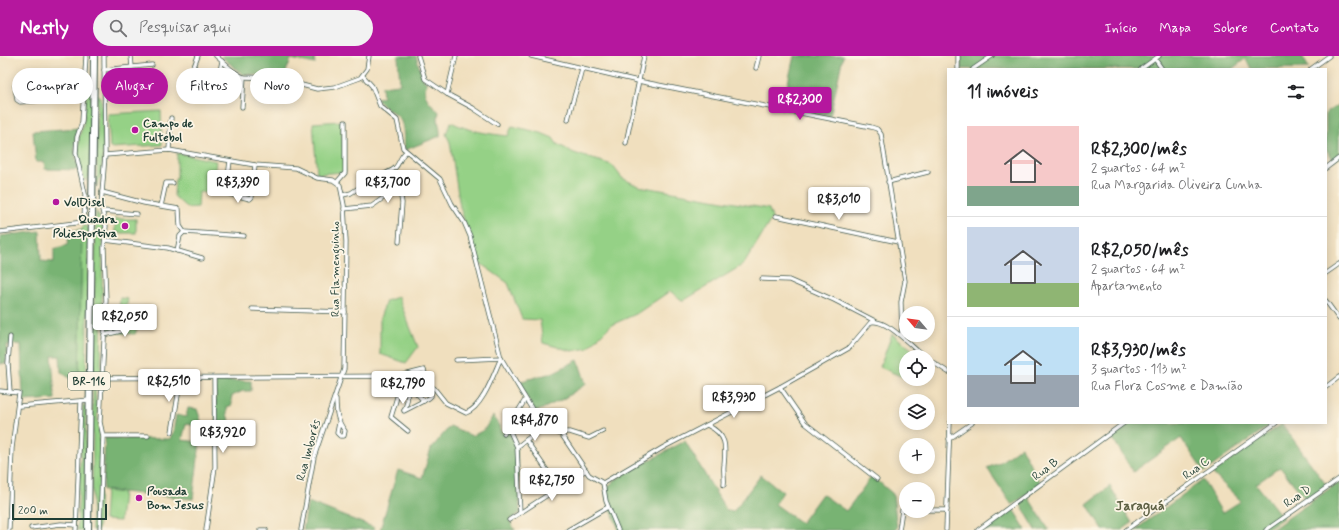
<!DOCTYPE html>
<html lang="pt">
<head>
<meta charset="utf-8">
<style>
	body { margin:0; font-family:Mynerve,sans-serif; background:#f2f2f2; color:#202124; height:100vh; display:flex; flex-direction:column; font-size:15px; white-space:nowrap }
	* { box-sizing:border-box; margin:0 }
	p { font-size:13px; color:#757577 }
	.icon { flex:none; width:22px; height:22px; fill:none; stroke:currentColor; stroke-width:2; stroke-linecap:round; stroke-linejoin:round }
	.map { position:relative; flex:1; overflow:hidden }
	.side { position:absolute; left:947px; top:12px; width:380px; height:356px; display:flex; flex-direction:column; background:#fff; border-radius:0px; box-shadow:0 2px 10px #0003 }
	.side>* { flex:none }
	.hud { position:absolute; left:12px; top:12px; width:380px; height:36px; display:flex; gap:8px }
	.needle { width:26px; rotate:299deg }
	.tools { position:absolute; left:899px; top:250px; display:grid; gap:8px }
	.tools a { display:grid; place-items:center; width:36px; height:36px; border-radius:50%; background:#fff; box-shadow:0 2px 10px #0003; font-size:20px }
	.scale { position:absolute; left:12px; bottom:10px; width:95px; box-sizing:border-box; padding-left:4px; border:2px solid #1f3d34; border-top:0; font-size:11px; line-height:14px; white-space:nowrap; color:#1f3d34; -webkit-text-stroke:3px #fcf5e5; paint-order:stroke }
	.price { position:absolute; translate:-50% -34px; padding:0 9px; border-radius:4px; background:#fff; color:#222; font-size:13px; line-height:26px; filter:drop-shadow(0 1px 2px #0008) }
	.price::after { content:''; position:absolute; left:50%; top:24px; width:12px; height:9px; margin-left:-6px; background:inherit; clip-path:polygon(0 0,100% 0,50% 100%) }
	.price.selected { background:#b5179e; color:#fff }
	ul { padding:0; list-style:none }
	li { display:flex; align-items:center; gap:12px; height:100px; padding:0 20px }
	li+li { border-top:1px solid #e0e0e0 }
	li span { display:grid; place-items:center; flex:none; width:112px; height:80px; border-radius:0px; color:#555 }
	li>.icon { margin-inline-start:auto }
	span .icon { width:48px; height:48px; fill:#fffc; stroke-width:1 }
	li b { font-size:17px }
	h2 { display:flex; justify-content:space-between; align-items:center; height:48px; padding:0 20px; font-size:17px }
	.pill { padding:0 14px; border-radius:18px; background:#fff; box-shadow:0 2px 10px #0003; font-size:14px; line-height:36px }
	.pill.selected { background:#b5179e; color:#fff }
	header { display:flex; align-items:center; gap:24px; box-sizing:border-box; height:56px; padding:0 20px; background:#b5179e; color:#fff }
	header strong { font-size:19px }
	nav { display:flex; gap:22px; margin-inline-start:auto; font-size:14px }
	.search { width:280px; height:36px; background:#f2f2f2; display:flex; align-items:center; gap:10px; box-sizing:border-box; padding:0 14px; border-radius:22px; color:#757577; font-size:15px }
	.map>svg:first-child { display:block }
	.green { fill:#95d186; stroke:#5a875d }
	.forest { fill:#78b373; stroke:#4c7854 }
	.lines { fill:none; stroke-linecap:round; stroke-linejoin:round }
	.street-casing { stroke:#3e5549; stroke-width:5 }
	.highway-casing { stroke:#3e5549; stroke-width:8 }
	.street { stroke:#fff; stroke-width:3.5 }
	.highway { stroke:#fff; stroke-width:6 }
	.poi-dot { fill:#b5179e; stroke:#fcf5e5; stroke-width:1.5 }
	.labels { text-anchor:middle; stroke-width:3.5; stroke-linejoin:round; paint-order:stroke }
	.shield { fill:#fcf5e5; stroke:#617469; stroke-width:1 }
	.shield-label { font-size:11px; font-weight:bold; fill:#1f3d34 }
	.poi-label { font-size:12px; font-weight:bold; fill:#1f3d34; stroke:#fcf5e5; text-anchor:start }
	.street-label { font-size:12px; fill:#1f3d34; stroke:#fcf5e5 }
	.quarter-label { font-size:14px; font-weight:bold; fill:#5e6144; stroke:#fcf5e5 }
</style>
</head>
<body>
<header>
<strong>Nestly</strong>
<div class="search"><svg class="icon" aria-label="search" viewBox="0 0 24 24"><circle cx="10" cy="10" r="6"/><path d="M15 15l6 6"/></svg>Pesquisar aqui</div>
<nav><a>Início</a><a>Mapa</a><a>Sobre</a><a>Contato</a></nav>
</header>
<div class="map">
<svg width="1339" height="474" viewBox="0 0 1339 474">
	<rect width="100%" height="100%" fill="#fcf5e5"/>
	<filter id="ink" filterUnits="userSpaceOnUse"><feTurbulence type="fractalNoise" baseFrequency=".025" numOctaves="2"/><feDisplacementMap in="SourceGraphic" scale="8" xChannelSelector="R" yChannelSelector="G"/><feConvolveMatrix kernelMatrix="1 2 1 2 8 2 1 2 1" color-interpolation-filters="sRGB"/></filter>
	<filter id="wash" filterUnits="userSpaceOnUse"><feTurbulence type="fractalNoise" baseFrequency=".012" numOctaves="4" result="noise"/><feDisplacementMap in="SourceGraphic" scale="16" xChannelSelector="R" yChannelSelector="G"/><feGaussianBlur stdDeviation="0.9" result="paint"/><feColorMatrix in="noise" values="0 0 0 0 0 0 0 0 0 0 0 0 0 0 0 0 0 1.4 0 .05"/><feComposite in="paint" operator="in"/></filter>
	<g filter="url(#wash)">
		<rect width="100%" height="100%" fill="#f0dfbe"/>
		<!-- green -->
		<g class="green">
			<path d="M88 24 91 26C91 43 95 115 86 125L83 122 78 100 79 81 83 70Z"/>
			<path d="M97 39 101 41C103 64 106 111 97 131Z"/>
			<path d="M161 55 162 89 110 92 108 58Z"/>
			<path d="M341 65 345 116 317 118 313 67Z"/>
			<path d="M451 66C468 75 489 78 508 80L512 70 541 77 553 82 557 88 574 97 612 109 622 122 638 130 769 153 772 162 744 208 683 245 670 235 636 258 611 269 588 292 572 295 543 287 540 264 522 263 508 227 477 205 460 151 450 86 446 78Z"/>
			<path d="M177 97 216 105 212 136H199L198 151 187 152 174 140 175 123H177Z"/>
			<path d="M96 155 102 167 103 175 101 315 98 322H93Z"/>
			<rect x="115" y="163" width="21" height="14"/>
			<path d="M84 169 89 173 86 322 79 323 82 173Z"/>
			<path d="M398 241 418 291 406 307 380 298V262L386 245Z"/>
			<path d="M120 242 128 243 126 252 142 259 135 278 106 276 108 257H119Z"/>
			<path d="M892 278 922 301H906V323H917L916 327 880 311Z"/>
			<path d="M95 333 100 387 99 463 98 474H92L93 335Z"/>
			<path d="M83 348 86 352 85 468 83 474H77Z"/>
			<path d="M106 435 123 437 120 465 104 464Z"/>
		</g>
		<!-- forest -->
		<g class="forest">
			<path d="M221 0H314L315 8 291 3 284 21 242 18Z"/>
			<path d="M398 0H416L422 21 427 28C420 40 432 48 439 56 436 64 441 72 440 80L405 94C403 85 405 69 399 62 392 54 383 52 377 42L383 41 382 30 400 28Z"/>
			<path d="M794 0H843L830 61 782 53Z"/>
			<path d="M961 0H1302L1309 12 1252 13 1245 3 1232 13H961Z"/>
			<path d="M1339 48V101L1334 105 1326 93V57Z"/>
			<path d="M79 72C72 85 75 101 79 114L45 113 44 106H36L33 75Z"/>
			<path d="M82 173 79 323H71L61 316 60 300H52L55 343 23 345 21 288 7 289 6 307 0 308V180L40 175 41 205 54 206V193L67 189 70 175Z"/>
			<path d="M578 304 586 328 563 343 538 355 534 354 518 326 552 317Z"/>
			<path d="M216 325H251V335H243L232 340 231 343 232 349 227 351V359L234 373 225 387 215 386Z"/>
			<path d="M188 352 197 353 202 368 197 370 186 368 182 384 200 386 193 443 103 434 105 382 170 383 173 376 176 359 186 361Z"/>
			<path d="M493 360 504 378 508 371 517 392 520 457 509 464 515 474H380L398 414 422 422 431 393 450 370 472 380 484 374Z"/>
			<path d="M1130 367H1273L1204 416 1181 382 1133 416 1112 381Z"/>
			<path d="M1282 368 1327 430 1307 445 1280 411 1256 428 1283 462 1265 474H1135L1203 424 1222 457 1241 445 1212 417Z"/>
			<path d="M685 385 726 454 733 456 761 419 783 436 775 448 801 467 822 438 846 455 872 420 893 438 897 472 894 474H619L606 441 608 430 621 420Z"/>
			<path d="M1021 391 1041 428 1012 449 987 412 999 407Z"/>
			<path d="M1339 426V474H1271Z"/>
			<path d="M1110 430 1132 467 1122 474H1103L1087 448Z"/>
			<path d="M1028 441 1049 474H1036L1020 447Z"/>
			<path d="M308 446 375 472 374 474H303Z"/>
			<path d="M1013 453 1026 474H984Z"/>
		</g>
	</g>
	<g filter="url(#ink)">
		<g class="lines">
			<!-- street casing -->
			<g class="street-casing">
				<g id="street">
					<path d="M131 0 132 11"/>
					<path d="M216 0 233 15 243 21 275 22 317 33 335 31 360 22 367 13 369 0"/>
					<path d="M418 0 425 23 447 38 456 0"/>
					<path d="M531 0 638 25 871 71 877 73 881 78 905 225 901 246 902 281"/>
					<path d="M1155 3 1162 13"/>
					<path d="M756 12 759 0"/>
					<path d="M958 13V0"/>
					<path d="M973 13 992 0"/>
					<path d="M1141 13 1159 0"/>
					<path d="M1311 13 1329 0"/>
					<path d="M104 14 152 9"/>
					<path d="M192 16 198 0"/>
					<path d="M363 20 372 30 380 50 397 64 403 92 440 123 452 148 464 166 470 180 501 302 456 304"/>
					<path d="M218 25 222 5"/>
					<path d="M15 30 17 44 20 46 83 41"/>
					<path d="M34 34 39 33 41 38"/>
					<path d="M447 38 473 52 497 68"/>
					<path d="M41 44C41 31 56 28 67 25"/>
					<path d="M242 51 244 21"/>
					<path d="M568 64C572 45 578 30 582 12"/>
					<path d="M626 87 644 0"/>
					<path d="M169 94 171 62"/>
					<path d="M105 99 169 94 255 109 296 112 317 122 333 124 340 129 344 149 346 186 344 313 314 401 301 474"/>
					<path d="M230 105 226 137 250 143 252 141 255 109"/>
					<path d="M1326 112 1339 102"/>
					<path d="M337 126 345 117V66"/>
					<path d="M888 126 928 116"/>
					<path d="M364 130C372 120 385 120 395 112 400 107 400 100 406 96"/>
					<path d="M102 136 144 147 179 153 180 170 184 176"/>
					<path d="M343 139 351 137 363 129V132H359"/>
					<path d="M161 150 166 127H173"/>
					<path d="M344 153 372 150 386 140 400 135 402 147 399 186"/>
					<path d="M103 155 137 158"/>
					<path d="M776 160 898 186"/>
					<path d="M84 166 85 138 76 97 77 81 82 66 86 0"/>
					<path d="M0 176 92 165"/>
					<path d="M105 184 168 192 202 202"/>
					<path d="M177 195 180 180 184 176 244 180"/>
					<path d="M1326 217 1339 208"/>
					<path d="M762 223 789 224 834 244 875 265"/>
					<path d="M1326 245 1339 263"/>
					<path d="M252 253 345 256"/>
					<path d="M104 279 121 275 127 269 141 266"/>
					<path d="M928 303 948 316"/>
					<path d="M400 320 424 314 428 329"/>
					<path d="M403 321 391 361 408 375"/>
					<path d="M403 321C409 330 409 345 404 354"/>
					<path d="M89 322 399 320 434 332 446 347 466 357C483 351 494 317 501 302L541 368 562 379 589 419 603 427 664 391 780 331 849 292 871 266C887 262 913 293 925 301"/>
					<path d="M407 327 424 345"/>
					<path d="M780 331 805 367 877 423"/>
					<path d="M1326 331 1339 321"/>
					<path d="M0 335 19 337 12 392 9 474"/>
					<path d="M10 336 8 307 10 281"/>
					<path d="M336 343C336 355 337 365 345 375L344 380H340L337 377 339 367"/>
					<path d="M19 350 90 344"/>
					<path d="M404 355 429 342 431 340V333"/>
					<path d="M707 369C727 379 726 389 724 409 723 416 725 422 724 429"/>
					<path d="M508 371 517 391 520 457"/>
					<path d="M172 376 181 321"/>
					<path d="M559 376H570L589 382 603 375"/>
					<path d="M504 378 525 344"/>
					<path d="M103 380H148"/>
					<path d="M949 383 972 367"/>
					<path d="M526 384 559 432"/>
					<path d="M517 391 544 370"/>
					<path d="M603 427 606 445 618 474"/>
					<path d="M928 454H947"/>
					<path d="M509 464 586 414"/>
					<path d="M31 472 61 468 76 469"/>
					<path d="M76 474 81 346"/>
					<path d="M100 474 103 380 100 366 106 244 104 192 106 170 101 150 105 99 104 0"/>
					<path d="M206 474 215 411 214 322"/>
					<path d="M260 474H266"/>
					<path d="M568 474 608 451"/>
					<path d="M899 474 902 454H906"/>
					<path d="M946 474 950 367"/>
					<path d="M978 474 1124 367"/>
					<path d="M1126 474 1276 367"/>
					<path d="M1266 474 1339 423"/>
				</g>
			</g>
			<!-- highway casing -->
			<g class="highway-casing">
				<path id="highway" d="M88 474 94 0"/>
			</g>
			<!-- street -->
			<use href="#street" class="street"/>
			<!-- highway -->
			<use href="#highway" class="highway"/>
		</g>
	</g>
	<!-- markers -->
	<g class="poi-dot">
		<circle cx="135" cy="74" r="4"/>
		<circle cx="56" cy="146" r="4"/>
		<circle cx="125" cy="170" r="4"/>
		<circle cx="139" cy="442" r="4"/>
	</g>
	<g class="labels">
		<!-- shield labels -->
		<rect class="shield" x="68" y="316" width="42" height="18" rx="3"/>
		<g class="shield-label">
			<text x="89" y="329">BR-116</text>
		</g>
		<!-- poi labels -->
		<g class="poi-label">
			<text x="143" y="71">Campo de<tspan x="143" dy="14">Fultebol</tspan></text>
			<text x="64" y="150">VolDisel</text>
			<text x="117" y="167" text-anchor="end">Quadra<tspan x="117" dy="14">Poliesportiva</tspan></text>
			<text x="147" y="439">Pousada<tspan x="147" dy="14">Bom Jesus</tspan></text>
		</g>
		<!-- street labels -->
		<g class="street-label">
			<text transform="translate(335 213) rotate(-90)" y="4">Rua Flamenguinho</text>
			<text transform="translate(308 394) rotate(-75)" y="4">Rua Imborés</text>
			<text transform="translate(1196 412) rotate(-36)" y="4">Rua C</text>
			<text transform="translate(1045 413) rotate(-37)" y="4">Rua B</text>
			<text transform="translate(1297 440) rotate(-35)" y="4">Rua D</text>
		</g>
		<!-- quarter labels -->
		<g class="quarter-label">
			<text x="1140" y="454">Jaraguá</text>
		</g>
	</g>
</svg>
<div class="tools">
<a><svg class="needle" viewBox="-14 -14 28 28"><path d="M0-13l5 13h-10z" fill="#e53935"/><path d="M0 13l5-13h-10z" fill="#757577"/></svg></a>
<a><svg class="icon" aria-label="locate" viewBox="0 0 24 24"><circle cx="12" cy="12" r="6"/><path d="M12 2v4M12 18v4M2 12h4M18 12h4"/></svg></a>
<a><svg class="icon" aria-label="layers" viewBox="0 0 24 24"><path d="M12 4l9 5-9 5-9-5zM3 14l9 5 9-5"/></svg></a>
<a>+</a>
<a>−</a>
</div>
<div class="scale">200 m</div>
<b class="price selected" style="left:800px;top:65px">R$2,300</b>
<b class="price" style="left:238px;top:148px">R$3,390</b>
<b class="price" style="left:388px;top:148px">R$3,700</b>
<b class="price" style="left:839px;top:165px">R$3,010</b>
<b class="price" style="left:125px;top:282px">R$2,050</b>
<b class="price" style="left:169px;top:347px">R$2,510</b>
<b class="price" style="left:403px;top:349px">R$2,790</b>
<b class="price" style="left:734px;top:363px">R$3,930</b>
<b class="price" style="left:535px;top:386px">R$4,870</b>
<b class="price" style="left:223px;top:398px">R$3,920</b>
<b class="price" style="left:552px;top:446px">R$2,750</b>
<div class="hud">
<a class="pill">Comprar</a>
<a class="pill selected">Alugar</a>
<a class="pill">Filtros</a>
<a class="pill">Novo</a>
</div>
<section class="side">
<h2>11 imóveis<svg class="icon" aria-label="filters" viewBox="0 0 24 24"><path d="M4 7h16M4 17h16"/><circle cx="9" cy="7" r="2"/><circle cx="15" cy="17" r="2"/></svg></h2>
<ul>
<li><span style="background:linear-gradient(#f6c9c9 75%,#7fa58c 0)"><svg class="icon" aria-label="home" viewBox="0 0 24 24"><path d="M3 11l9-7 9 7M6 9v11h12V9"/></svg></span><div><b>R$2,300/mês</b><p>2 quartos · 64 m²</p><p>Rua Margarida Oliveira Cunha</p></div></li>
<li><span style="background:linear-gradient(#c9d6e8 70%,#8fb573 0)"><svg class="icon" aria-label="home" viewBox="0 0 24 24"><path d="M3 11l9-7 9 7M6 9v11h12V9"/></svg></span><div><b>R$2,050/mês</b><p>2 quartos · 64 m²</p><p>Apartamento</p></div></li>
<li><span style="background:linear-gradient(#bfe0f5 60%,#9aa5b1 0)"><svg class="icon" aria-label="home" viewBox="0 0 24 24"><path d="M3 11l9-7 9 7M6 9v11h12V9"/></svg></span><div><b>R$3,930/mês</b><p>3 quartos · 113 m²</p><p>Rua Flora Cosme e Damião</p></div></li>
</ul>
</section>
</div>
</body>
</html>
